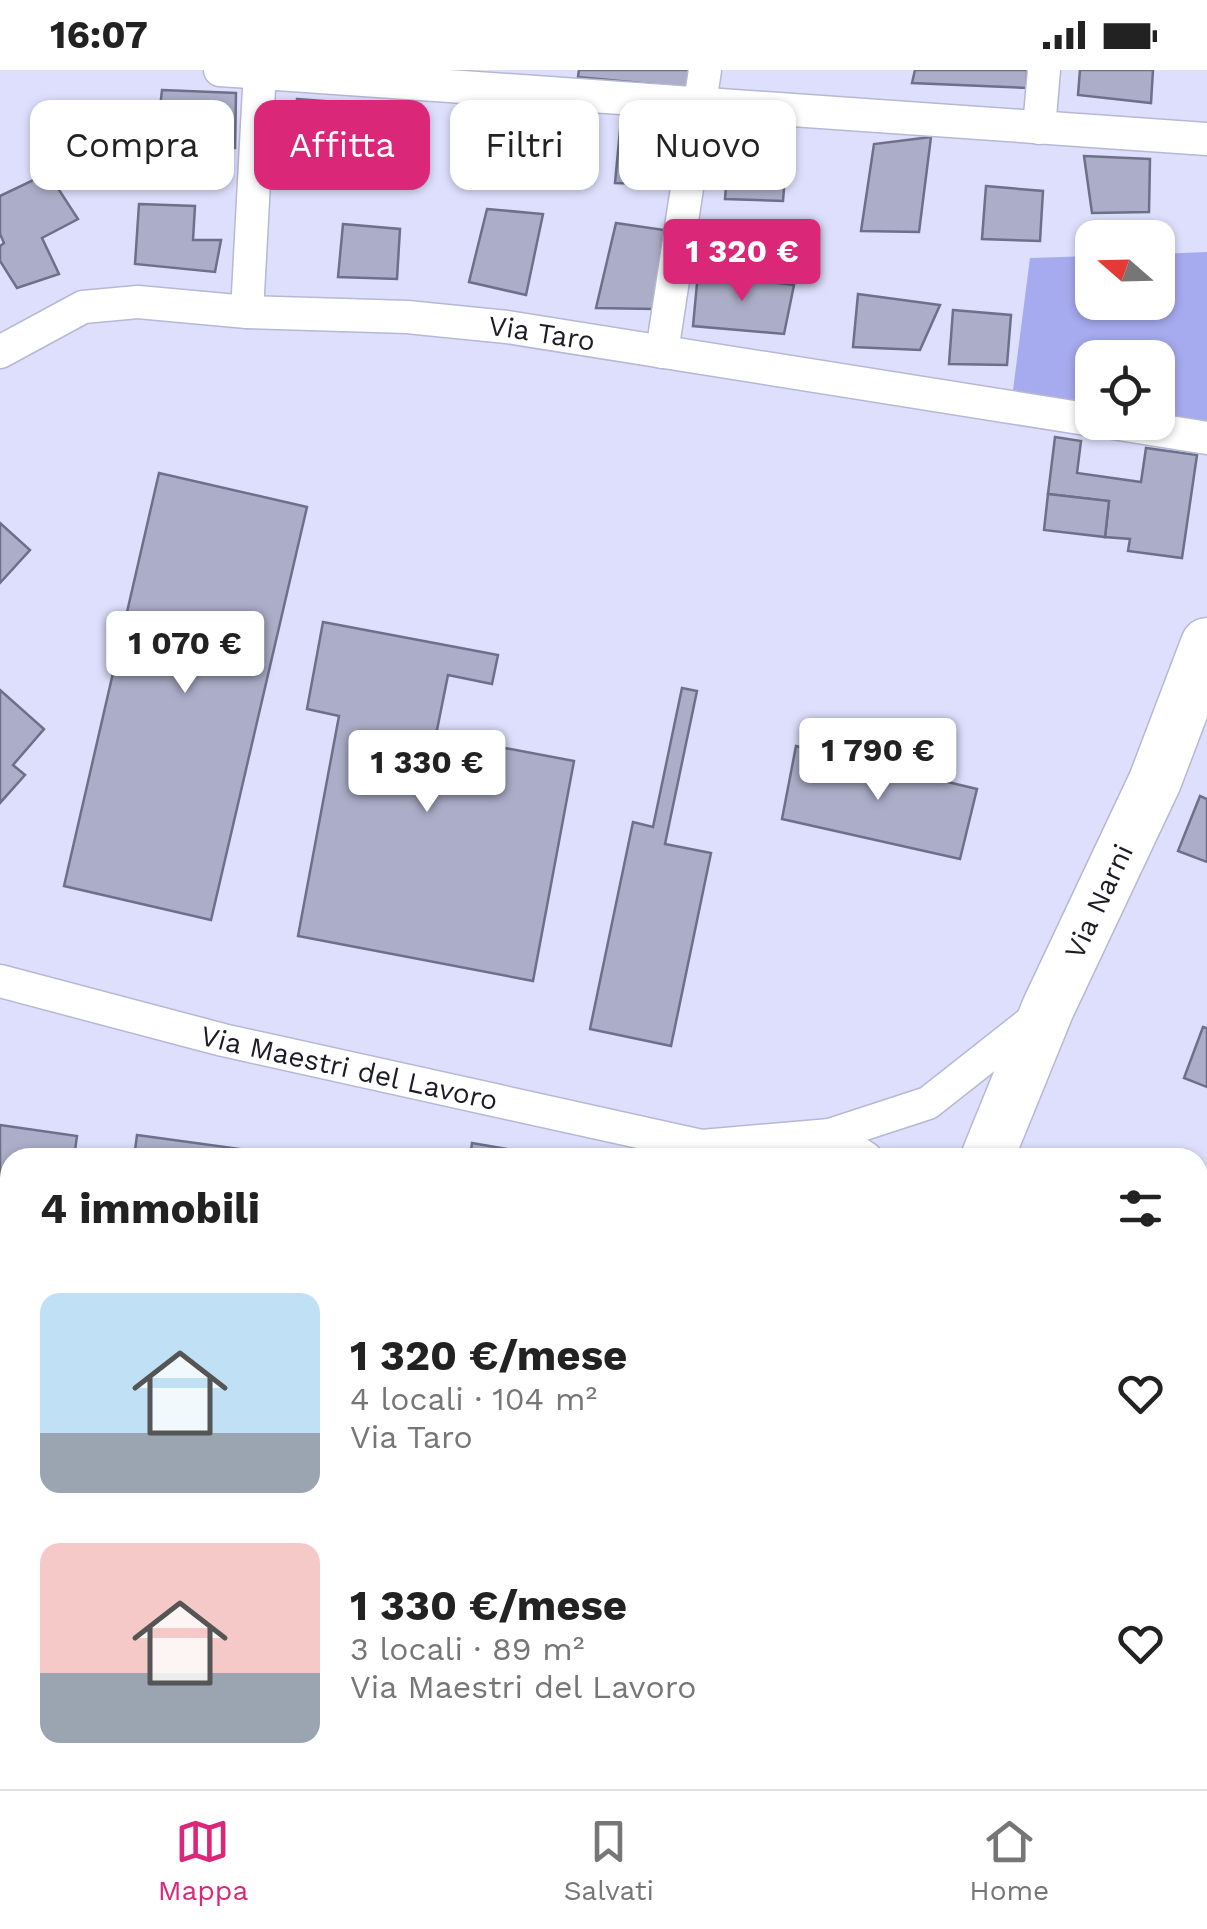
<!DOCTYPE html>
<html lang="it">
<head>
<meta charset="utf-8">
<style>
	body { margin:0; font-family:"Work Sans",sans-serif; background:#f6f6f6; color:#222; height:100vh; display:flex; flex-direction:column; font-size:38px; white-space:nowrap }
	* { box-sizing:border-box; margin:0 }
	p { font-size:32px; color:#767676 }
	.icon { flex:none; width:55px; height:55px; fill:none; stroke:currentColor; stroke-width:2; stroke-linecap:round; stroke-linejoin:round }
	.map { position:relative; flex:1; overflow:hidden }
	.side { position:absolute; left:0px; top:1078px; width:1208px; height:642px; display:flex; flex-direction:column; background:#fff; border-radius:30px 30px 0 0; box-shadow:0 2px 8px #0004 }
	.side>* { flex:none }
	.top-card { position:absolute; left:30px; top:30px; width:1148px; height:90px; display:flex; gap:20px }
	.needle { width:65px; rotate:290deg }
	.controls { position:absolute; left:1075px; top:150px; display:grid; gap:20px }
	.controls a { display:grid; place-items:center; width:100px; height:100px; border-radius:20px; background:#fff; box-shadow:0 2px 8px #0004; font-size:50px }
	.price { position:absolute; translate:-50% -85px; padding:0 22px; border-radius:10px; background:#fff; color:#222; font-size:32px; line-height:65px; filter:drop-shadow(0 2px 5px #0008) }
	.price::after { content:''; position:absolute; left:50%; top:60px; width:30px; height:22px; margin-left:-15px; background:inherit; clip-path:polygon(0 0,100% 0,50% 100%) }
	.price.active { background:#db2777; color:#fff }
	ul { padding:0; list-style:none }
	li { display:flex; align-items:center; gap:30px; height:250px; padding:0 40px }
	li span { display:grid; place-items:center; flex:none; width:280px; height:200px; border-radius:20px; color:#555 }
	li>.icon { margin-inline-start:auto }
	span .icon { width:120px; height:120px; fill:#fffc; stroke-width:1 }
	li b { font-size:42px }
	h2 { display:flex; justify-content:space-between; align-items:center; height:120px; padding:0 40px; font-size:42px }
	.tag { padding:0 35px; border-radius:20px; background:#fff; box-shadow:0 2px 8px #0004; font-size:35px; line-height:90px }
	.tag.active { background:#db2777; color:#fff }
	.status { display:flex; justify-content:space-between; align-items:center; height:70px; padding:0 50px; background:#fff; direction:ltr }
	.status svg { height:28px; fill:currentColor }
	.tab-bar { display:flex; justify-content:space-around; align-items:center; height:140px; border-top:2px solid #e0e0e0; background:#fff; font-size:28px; color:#767676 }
	.tab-bar a { display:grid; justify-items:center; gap:5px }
	.tab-bar .active { color:#db2777 }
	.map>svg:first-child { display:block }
	.green { fill:#a6aaee }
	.water { fill:#797ad1 }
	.building { fill:#acaec9; stroke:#6e7089; stroke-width:2.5 }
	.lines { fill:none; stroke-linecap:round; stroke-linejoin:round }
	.minor-casing { stroke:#b6b8d4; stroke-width:35 }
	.primary-casing { stroke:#b6b8d4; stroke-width:55 }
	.minor { stroke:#fff; stroke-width:32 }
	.primary { stroke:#fff; stroke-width:52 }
	.labels { text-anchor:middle; stroke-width:8; stroke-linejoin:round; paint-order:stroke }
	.street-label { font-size:28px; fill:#1c1c26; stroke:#fff }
</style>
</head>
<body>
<div class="status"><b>16:07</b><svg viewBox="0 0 49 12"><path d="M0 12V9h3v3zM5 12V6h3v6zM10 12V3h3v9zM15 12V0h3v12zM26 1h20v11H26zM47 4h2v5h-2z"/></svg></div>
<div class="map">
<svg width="1207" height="1719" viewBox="0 0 1207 1719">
	<rect width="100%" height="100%" fill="#dddffc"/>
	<!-- green -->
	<g class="green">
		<path d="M1207 182V352L1158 343V288H1092V333L1013 320 1030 188 1092 186V232H1158V184Z"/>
		<path d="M1198 1177 1207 1180V1438L1198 1436Z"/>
	</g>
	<!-- water -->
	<path class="water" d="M0 1615 10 1624V1710H106L116 1719H0Z"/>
	<!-- building -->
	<g class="building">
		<path d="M579 0H696L693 18 578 7Z"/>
		<path d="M915 0H1027V18L912 13Z"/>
		<path d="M1080 0H1153L1151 33 1078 25Z"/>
		<path d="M162 20 236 23 235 78 156 74Z"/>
		<path d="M297 29 415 38 407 93 292 82Z"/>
		<path d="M462 46 519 50 516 100 458 99Z"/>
		<path d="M620 60 677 65 673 115 615 113Z"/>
		<path d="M931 67 919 162 861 161 874 74Z"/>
		<path d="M729 76 787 81 783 131 725 129Z"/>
		<path d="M1084 86 1150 89 1149 142 1092 143Z"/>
		<path d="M48 103 78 149 42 168 59 204 17 218 0 191V176L4 173 0 164V126Z"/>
		<path d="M986 116 1043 121 1040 171 982 169Z"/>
		<path d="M139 134 195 136 193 170H221L215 202 135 194Z"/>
		<path d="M487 139 543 144 526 225 469 212Z"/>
		<path d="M616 153 664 160 654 239 596 238Z"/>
		<path d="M343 154 400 159 397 209 338 207Z"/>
		<path d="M698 203 794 215 784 264 693 256Z"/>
		<path d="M858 224 940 235 920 280 853 277Z"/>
		<path d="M953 240 1011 245 1007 295 949 294Z"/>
		<path d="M1055 367 1081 371 1077 403 1141 412 1146 378 1197 385 1182 488 1128 481 1130 469 1105 467 1109 431 1048 424Z"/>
		<path d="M159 403 307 437 211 850 64 816Z"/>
		<path d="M1048 424 1109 431 1105 467 1044 460Z"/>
		<path d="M0 453 30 480 0 513Z"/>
		<path d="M323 552 498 585 492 614 448 605 436 665 574 691 533 911 298 866 339 646 307 639Z"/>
		<path d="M682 618 697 621 665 774 711 783 671 976 590 959 633 752 653 757Z"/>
		<path d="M0 620 44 659 13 695 25 705 0 733Z"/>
		<path d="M796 676 977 719 960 789 782 749Z"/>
		<path d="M1200 726 1207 729V792L1178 781Z"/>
		<path d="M1203 957 1207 958V1017L1184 1008Z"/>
		<path d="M0 1055 77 1066 74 1088H10V1235L0 1233Z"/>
		<path d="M137 1065 240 1079 239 1088H134Z"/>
		<path d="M472 1073 558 1088H470Z"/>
		<path d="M10 1354V1454L0 1452V1412Z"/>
		<path d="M1198 1451 1207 1453V1698L1198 1696Z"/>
		<path d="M407 1710H461L474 1719H401Z"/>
	</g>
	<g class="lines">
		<!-- minor casing -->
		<g class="minor-casing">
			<g id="minor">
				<path d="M220 0 1207 69"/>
				<path d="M1039 58 1044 0"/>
				<path d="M247 242 260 0"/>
				<path id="s1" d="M0 282 83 237 138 232 247 242 407 247 507 257 1092 350"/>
				<path d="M662 282 705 0"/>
				<path d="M1107 352 1207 368"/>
				<path id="s2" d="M0 911 223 970 702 1076 830 1065 928 1033 1041 944"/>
				<path d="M830 1065 866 1088"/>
			</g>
		</g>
		<!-- primary casing -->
		<g class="primary-casing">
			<g id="primary">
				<path id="s3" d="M987 1088 1048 938 1155 711 1207 574"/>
				<path d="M730 1719 733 1710"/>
			</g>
		</g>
		<!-- minor -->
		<use href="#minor" class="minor"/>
		<!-- primary -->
		<use href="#primary" class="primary"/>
	</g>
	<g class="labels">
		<!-- street labels -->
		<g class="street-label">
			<text dy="10" stroke="none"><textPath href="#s1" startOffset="555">Via Taro</textPath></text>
			<text dy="10" stroke="none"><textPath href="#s3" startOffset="280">Via Narni</textPath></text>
			<text dy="10" stroke="none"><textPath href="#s2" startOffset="360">Via Maestri del Lavoro</textPath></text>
		</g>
	</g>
</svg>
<div class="controls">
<a><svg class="needle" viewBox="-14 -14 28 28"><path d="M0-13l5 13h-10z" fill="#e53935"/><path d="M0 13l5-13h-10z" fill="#767676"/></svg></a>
<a><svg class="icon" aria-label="locate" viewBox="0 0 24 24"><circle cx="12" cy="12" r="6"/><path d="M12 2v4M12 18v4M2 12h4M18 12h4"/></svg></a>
</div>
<b class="price active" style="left:742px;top:234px">1 320 €</b>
<b class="price" style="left:185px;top:626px">1 070 €</b>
<b class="price" style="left:878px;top:733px">1 790 €</b>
<b class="price" style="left:427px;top:745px">1 330 €</b>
<div class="top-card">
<a class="tag">Compra</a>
<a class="tag active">Affitta</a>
<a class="tag">Filtri</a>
<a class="tag">Nuovo</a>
</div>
<section class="side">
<h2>4 immobili<svg class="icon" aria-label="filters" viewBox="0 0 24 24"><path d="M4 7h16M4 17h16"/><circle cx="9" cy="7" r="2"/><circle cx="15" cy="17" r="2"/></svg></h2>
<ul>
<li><span style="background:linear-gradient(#bfe0f5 70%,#9aa5b1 0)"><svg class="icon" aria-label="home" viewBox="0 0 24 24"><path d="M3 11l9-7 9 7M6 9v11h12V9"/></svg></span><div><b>1 320 €/mese</b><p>4 locali · 104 m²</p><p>Via Taro</p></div><svg class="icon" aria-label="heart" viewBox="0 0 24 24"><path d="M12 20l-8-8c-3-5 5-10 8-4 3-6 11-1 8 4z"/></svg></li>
<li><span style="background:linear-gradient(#f6c9c9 65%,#9aa5b1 0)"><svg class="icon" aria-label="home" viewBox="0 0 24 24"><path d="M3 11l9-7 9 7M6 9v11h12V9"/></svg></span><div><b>1 330 €/mese</b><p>3 locali · 89 m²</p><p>Via Maestri del Lavoro</p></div><svg class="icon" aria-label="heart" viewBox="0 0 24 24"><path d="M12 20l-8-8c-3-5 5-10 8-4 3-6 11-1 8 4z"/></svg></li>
</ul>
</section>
</div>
<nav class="tab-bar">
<a class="active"><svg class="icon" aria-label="map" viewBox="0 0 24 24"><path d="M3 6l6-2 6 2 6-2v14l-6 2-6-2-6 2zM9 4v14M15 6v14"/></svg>Mappa</a>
<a><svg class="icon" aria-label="saved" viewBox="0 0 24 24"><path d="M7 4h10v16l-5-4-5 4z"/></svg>Salvati</a>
<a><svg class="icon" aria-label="home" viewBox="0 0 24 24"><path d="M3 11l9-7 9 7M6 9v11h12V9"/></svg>Home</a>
</nav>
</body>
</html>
